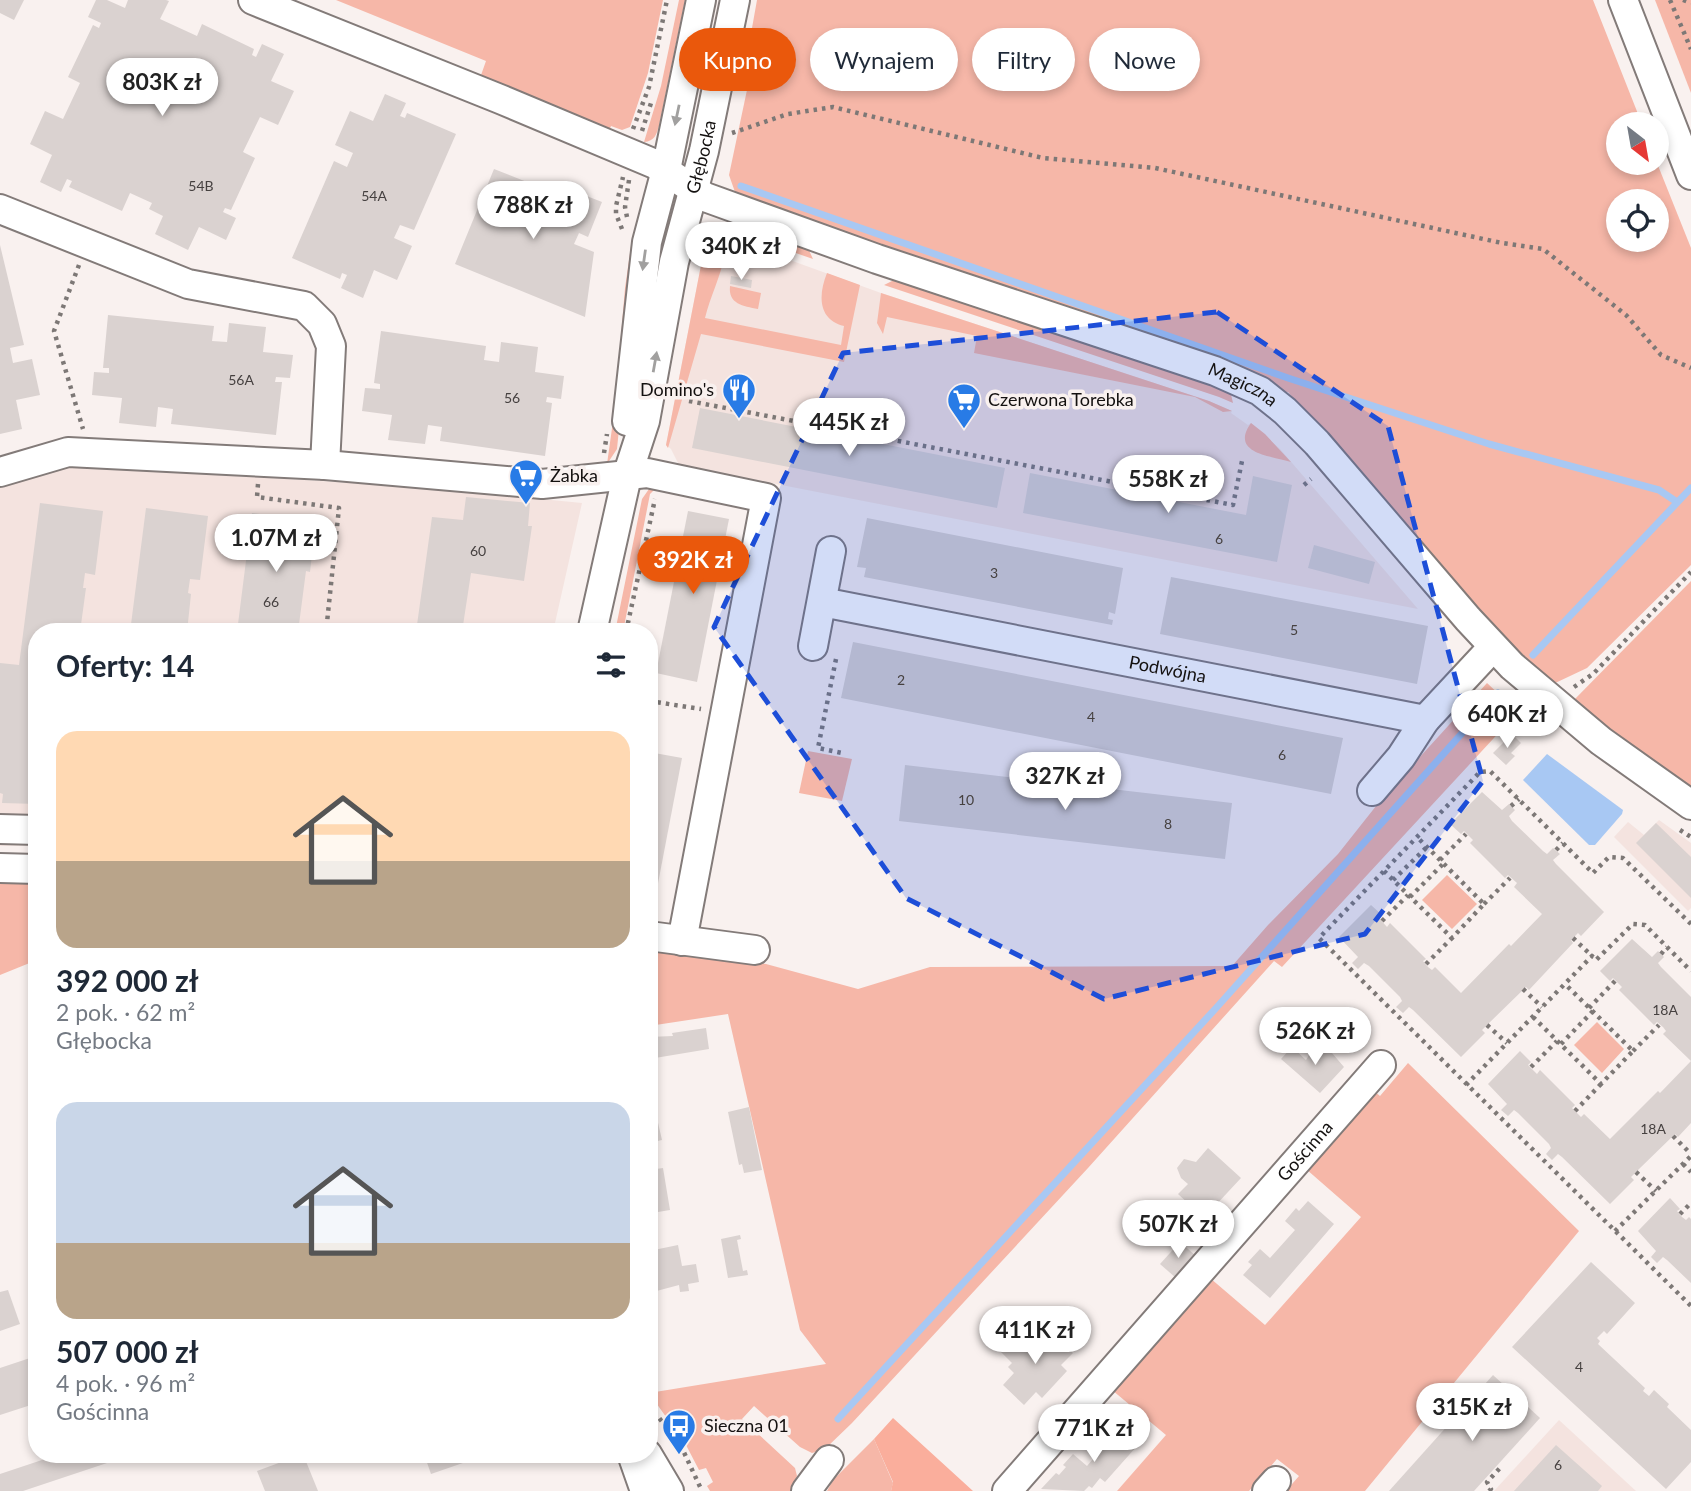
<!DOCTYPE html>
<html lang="pl">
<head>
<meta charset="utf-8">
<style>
	body { margin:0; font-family:Lato,sans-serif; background:#f6f6f7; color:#1f2937; height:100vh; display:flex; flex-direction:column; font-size:26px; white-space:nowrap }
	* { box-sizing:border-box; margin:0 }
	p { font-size:23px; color:#747a83 }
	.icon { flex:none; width:38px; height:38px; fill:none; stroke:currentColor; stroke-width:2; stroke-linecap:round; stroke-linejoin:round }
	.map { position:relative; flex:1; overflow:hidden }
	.details { position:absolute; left:28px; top:623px; width:630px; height:840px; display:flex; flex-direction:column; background:#fff; border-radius:28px; box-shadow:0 4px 10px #0003 }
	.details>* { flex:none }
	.top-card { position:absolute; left:679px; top:28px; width:665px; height:63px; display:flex; gap:14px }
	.needle { width:46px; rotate:149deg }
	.tools { position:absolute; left:1606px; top:112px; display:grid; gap:14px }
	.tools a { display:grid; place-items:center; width:63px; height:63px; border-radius:50%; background:#fff; box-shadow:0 4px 10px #0003; font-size:35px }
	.price { position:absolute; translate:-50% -60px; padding:0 16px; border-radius:24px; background:#fff; color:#222; font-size:23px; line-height:46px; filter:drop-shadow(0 2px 4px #0008) }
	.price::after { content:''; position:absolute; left:50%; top:42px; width:21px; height:16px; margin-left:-10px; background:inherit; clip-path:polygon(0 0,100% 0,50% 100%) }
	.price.active { background:#ea580c; color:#fff }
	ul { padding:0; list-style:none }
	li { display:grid; align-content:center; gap:14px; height:371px; padding:0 28px }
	li span { display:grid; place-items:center; height:217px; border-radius:21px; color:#555 }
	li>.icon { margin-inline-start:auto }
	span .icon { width:126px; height:126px; fill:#fffc; stroke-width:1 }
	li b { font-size:30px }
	h2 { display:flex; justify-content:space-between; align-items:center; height:84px; padding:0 28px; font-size:30px }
	.chip { padding:0 24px; border-radius:32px; background:#fff; box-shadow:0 4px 10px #0003; font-size:24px; line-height:63px }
	.chip.active { background:#ea580c; color:#fff }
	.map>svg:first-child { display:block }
	.built { fill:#f4e3df }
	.green { fill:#f6b7a8; fill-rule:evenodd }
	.forest { fill:#faae9c }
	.water { fill:#a8c8f3 }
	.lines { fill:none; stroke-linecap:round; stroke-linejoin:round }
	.stream { stroke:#a8c8f3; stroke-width:7 }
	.building { fill:#dad2d0 }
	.minor-casing { stroke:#837b79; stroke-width:32 }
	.path { stroke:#7d7876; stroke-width:4.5; stroke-dasharray:3.5 5; stroke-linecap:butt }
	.minor { stroke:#fff; stroke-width:28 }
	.oneway { fill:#a1a09f }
	.marked { fill:#1d4ed8; fill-opacity:0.2; stroke:#1d4ed8; stroke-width:5; stroke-dasharray:14 9; stroke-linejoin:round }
	.labels { text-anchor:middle; stroke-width:7; stroke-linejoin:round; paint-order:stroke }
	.number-label { font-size:14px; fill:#464140 }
	.street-label { font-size:18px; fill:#141110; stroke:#f9f1ef }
	.poi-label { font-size:18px; fill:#141110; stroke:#f9f1ef; text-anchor:start }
</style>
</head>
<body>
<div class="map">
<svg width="1691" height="1491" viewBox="0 0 1691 1491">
	<rect width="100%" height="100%" fill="#f9f1ef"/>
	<!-- built -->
	<g class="built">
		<path d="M740 242 881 293 1209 401 1232 411 1231 413 1248 425 1251 423 1280 449 1418 609 679 465 671 449 666 445 704 250 723 244Z"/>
		<path d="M70 466 418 487 582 503 553 632H37V845L0 846V488Z"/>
		<path d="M1659 820 1691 843V908L1688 911 1614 837 1628 822 1644 835Z"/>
		<path d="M1559 1420 1636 1491H1494Z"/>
	</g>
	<!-- green -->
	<g class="green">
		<path d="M336 0H663L648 73 630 127 622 130 611 126 609 131 480 78 486 61Z"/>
		<path d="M679 0H685L659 126C656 135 655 141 644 142L661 86Z"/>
		<path d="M757 0H1593L1642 124H1619V163H1657L1691 248V565L1587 668 1551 685 1460 596 1288 392 1281 395 740 199 735 192 729 175 751 71 752 28ZM1619 201H1657V240H1619Z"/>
		<path d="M1655 0H1691V93Z"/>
		<path d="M747 224 806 244 813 259 741 234Z"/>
		<path d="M727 244 729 257H724C721 276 710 297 705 318L841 345 844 326C818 320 818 295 827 273L860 285 844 362 701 334 668 448 666 445 704 250Z"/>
		<path d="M631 246 637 247 617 449 607 464 615 407 625 288Z"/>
		<path d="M902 279 1230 390 1233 403 1219 397 884 285 894 280Z"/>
		<path d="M730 286 761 293 758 309C743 306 728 304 730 286Z"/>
		<path d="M881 293 1209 401 1232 411 1223 412 1195 397 974 353 977 336 887 317 883 334 877 323Z"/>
		<path d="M1251 423 1265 434 1291 462C1272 456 1229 454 1251 423Z"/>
		<path d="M659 485 650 494 623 632H615L642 499 649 489Z"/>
		<path d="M1691 581V788L1572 702Z"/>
		<path d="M1487 683 1518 712 1282 967 1274 961 1088 1168 852 1423 825 1449 812 1453 800 1447 754 1406 742 1419 795 1468 797 1476 790 1491H710L707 1486 713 1482 706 1468 699 1470 686 1445 649 1393 826 1364 800 1330 728 1014 649 1026V949L766 964 858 989 930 967 1232 966 1268 925 1338 854 1380 801Z"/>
		<path d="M808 751 852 759 842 801 799 793Z"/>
		<path d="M1447 875 1477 904 1452 929 1422 900Z"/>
		<path d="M37 881V960L0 975V882Z"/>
		<path d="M1597 1022 1624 1049 1602 1073 1574 1045Z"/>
		<path d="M1408 1063 1579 1231 1365 1491H1286L1299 1476 1277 1459 1249 1491H1117L1166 1435 1112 1390 1210 1278 1265 1325 1361 1217 1306 1169 1374 1091 1380 1096Z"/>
		<path d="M874 1439 893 1483 891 1491H827L833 1480Z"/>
	</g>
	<!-- forest -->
	<path class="forest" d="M893 1418 973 1491H891L893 1482 874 1439Z"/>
	<!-- water -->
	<path class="water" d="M1547 754 1623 810 1622 814 1595 845H1589L1523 780Z"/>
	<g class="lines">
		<!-- stream -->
		<g class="stream">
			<path d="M741 186 1288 378 1489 444 1659 490 1677 502"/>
			<path d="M1533 655 1691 488"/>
			<path d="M838 1419 1217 1007 1498 693"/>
		</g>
	</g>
	<!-- building -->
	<g class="building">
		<path d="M0 0H24L14 20 0 13Z"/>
		<path d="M96 0H107L125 8 128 0H166L169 1 160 19 197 36 202 24 254 49 252 55 256 57 262 44 284 54 271 81 294 91 278 125 260 117 243 152 255 158 231 210 225 208 223 212 236 218 226 240 199 227 188 250 155 234 163 216 149 209 152 203 130 193 122 211 69 187 72 181 67 179 61 192 40 182 52 155 30 144 45 111 63 119 80 83 68 77 93 25 99 28 101 23 88 17Z"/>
		<path d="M385 94 406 103 400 116 405 118 407 113 456 134 414 230 400 225 394 238 412 246 397 280 374 270 363 298 341 288 347 275 342 273 340 279 292 258 334 161 347 167 353 153 335 145 350 111 373 121Z"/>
		<path d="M494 169 552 192 556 184 602 202 588 237 579 233 574 244 594 252 585 317 455 264Z"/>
		<path d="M0 245 24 345 10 348 13 363 32 359 40 395 16 400 22 429 0 434Z"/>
		<path d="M731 276 752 280 751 288 730 284Z"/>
		<path d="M108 315 214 326 212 341 227 342 229 323 266 327 263 352 293 355 290 378 276 377 275 382H282L276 435 171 424 173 409 158 407 156 427 119 423 122 398 92 395 94 372 109 373V368H103Z"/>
		<path d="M381 331 486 346 484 360 499 362 501 342 538 347 535 372 564 376 561 399 547 397 546 402 552 403 545 456 440 441 442 427 428 425 425 444 388 440 392 415 362 411 365 388 380 389V384L374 383Z"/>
		<path d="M700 408 1005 468 997 508 692 448Z"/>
		<path d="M1030 473 1246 515 1253 476 1292 485 1277 562 1023 513Z"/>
		<path d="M466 497 530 503 528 526H532L524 581 471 573 462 632H416L432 517 463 520Z"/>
		<path d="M40 503 103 511 95 575 85 573 83 588H86L80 632H37V804L2 803 3 794 0 793V663L19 665Z"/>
		<path d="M146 508 208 516 200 580 190 579 188 593 191 594 187 632H130Z"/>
		<path d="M688 511 729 519 697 682 656 673Z"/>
		<path d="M252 513 316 521 310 572 306 571 298 632H237Z"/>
		<path d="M867 518 1123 568 1115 614 1109 612 1108 619 1113 620 1112 625 864 577 866 568 857 567Z"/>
		<path d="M1314 545 1375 562 1369 584 1308 568Z"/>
		<path d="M1171 577 1428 626 1417 684 1160 634Z"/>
		<path d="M853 642 1343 738 1331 794 841 698Z"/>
		<path d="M1512 734 1521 743 1511 753 1515 756 1506 765 1493 753Z"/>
		<path d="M649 752 682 758 651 920H649Z"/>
		<path d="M905 765 1232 803 1225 859 899 821Z"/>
		<path d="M1482 792 1502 810 1509 804 1515 810 1509 816 1512 821 1543 851 1547 854 1553 848 1560 854 1553 860 1556 864 1604 912 1581 936 1578 933 1571 940 1573 943 1529 990 1526 987 1487 1025 1482 1030 1485 1033 1461 1057 1413 1010 1409 1007 1403 1013 1396 1007 1402 1001 1400 997 1369 966 1364 963 1358 969 1352 963 1358 957 1339 937 1371 905 1382 915 1379 918 1387 927 1390 923 1426 959 1423 961 1428 967 1432 970 1435 967 1461 993 1509 944 1511 946 1542 914 1514 887 1517 883 1508 875 1505 878 1470 843 1473 840 1464 831 1461 834 1450 824Z"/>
		<path d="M1656 823 1691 857V898L1636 843Z"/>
		<path d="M1632 939 1652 957 1658 951 1664 957 1658 963 1661 967 1691 997V1061L1663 1034 1666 1031 1663 1027 1657 1022 1654 1025 1619 990 1622 987 1613 978 1610 981 1600 971Z"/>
		<path d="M706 1028 709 1049 649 1059V1037L673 1036 672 1033Z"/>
		<path d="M1319 1045 1328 1053H1332L1344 1067 1320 1093 1281 1059 1292 1047 1306 1060 1312 1050Z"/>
		<path d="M1520 1051 1531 1062 1528 1065 1537 1074 1540 1070 1575 1105 1572 1108 1581 1117 1584 1114 1610 1139 1658 1091 1660 1093 1691 1061V1123L1678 1137 1675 1134 1638 1170 1631 1177 1634 1180 1610 1204 1562 1157 1558 1154 1552 1160 1546 1154 1551 1148 1549 1144 1518 1113 1514 1110 1508 1116 1501 1110 1507 1104 1488 1084Z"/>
		<path d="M749 1107 762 1170 744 1173 742 1164 739 1165 728 1112Z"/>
		<path d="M656 1114 662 1140 649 1143V1115Z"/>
		<path d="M1208 1148 1241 1178 1214 1207 1211 1205 1202 1216 1178 1194 1188 1184 1181 1178 1177 1168 1184 1159 1196 1162Z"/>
		<path d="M663 1168 670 1210 658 1212 655 1216 649 1217V1170Z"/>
		<path d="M1670 1198 1680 1209 1677 1211 1682 1217 1686 1220 1689 1217 1691 1219V1283L1667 1260 1663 1257 1657 1263 1651 1257 1656 1251 1638 1231Z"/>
		<path d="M1308 1201 1334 1224 1270 1298 1243 1275 1252 1265 1248 1262 1260 1249 1270 1258 1295 1230 1285 1221 1296 1208 1299 1211Z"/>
		<path d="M740 1235 741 1239 737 1240 743 1271 747 1270 748 1275 728 1278 721 1239Z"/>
		<path d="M1180 1242 1196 1256 1176 1278 1160 1264Z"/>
		<path d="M678 1245 682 1266 696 1264 699 1282 688 1284 689 1291 680 1292 679 1285 649 1293V1251Z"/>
		<path d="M1591 1262 1635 1303 1607 1334 1604 1331 1597 1338 1600 1341 1598 1344 1645 1388 1643 1391 1649 1396 1654 1390 1669 1404 1667 1407 1691 1430V1462L1666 1489 1512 1347Z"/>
		<path d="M8 1290 20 1324 0 1331V1292Z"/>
		<path d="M1017 1332 1030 1344 1034 1340 1040 1345 1052 1333 1073 1353 1061 1365 1067 1371 1042 1398 1036 1392 1024 1405 1003 1385 1014 1373 1008 1367 1012 1363 1000 1351Z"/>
		<path d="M30 1358 37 1376V1403L0 1415V1368Z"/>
		<path d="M1493 1375 1540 1418 1474 1491H1389Z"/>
		<path d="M1115 1426 1137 1446 1105 1482 1100 1478 1092 1488 1089 1486 1084 1491 1041 1489 1056 1473 1059 1475 1066 1467 1063 1465 1073 1454 1087 1466 1099 1452 1095 1448 1101 1441V1437Z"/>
		<path d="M1556 1445 1602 1486 1598 1491H1514Z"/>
		<path d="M60 1454H131V1455L23 1491H0V1474Z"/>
		<path d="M303 1454 318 1491H265L257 1471Z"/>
		<path d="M424 1454H486V1455L431 1474Z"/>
	</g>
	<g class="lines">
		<!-- minor casing -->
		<g class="minor-casing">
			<g id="minor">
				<path id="s1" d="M253 0 500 99 655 164 705 197 877 259 1215 371 1260 391 1285 411 1317 443 1468 619 1512 666 1601 741 1691 805"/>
				<path d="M1623 0 1691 175"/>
				<path d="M0 209 188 284 304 306 322 324 331 346 325 465"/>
				<path d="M627 421 647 242 666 170 701 0"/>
				<path d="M0 472 68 452 325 465 542 484 647 473 766 498 682 941"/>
				<path id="s2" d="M822 602 1425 720"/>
				<path id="s3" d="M592 632 627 476 645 421 674 262 704 151 735 0"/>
				<path d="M813 646 831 551"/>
				<path d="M1372 791 1401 757 1425 720 1493 647"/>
				<path d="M0 829 37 830"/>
				<path d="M0 868 37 869"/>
				<path d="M649 936 755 950"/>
				<path d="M632 1454 645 1491"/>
				<path d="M647 1454 669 1491"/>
				<path d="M806 1491 829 1460"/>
				<path id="s4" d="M1007 1491 1381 1065"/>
				<path d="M1267 1491 1276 1481"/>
			</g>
		</g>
		<!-- path -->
		<g class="path">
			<path d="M1670 0 1691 49"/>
			<path d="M1683 0 1691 3"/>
			<path d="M633 129 649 87 667 0"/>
			<path d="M642 131 651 103"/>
			<path d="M732 133 788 114 833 107 1043 158 1155 168 1502 243 1543 249 1626 315 1661 355 1691 368"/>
			<path d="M627 217 625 207 629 180"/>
			<path d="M622 229 616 214V206L623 177"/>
			<path d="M705 237 723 232"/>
			<path d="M703 246 718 241 742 239"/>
			<path d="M79 265 54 331 83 429"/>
			<path d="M689 401 1233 505 1242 461"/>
			<path d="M604 453 607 434"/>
			<path d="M258 484 257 497 339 508 326 632"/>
			<path d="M1304 485 1311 479"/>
			<path d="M626 632 655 499"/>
			<path d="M836 659 818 748 842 753"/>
			<path d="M1574 687 1593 674 1691 572"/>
			<path d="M649 701 701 709"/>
			<path d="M1511 806 1519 799"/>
			<path d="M1680 830 1691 837"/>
			<path d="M1556 850 1563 843"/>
			<path d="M1440 860 1466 834"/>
			<path d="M1384 871 1452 938 1484 904 1417 837"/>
			<path d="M1393 880 1427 847"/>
			<path d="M1410 897 1444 863"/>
			<path d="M1484 904 1510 878"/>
			<path d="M1382 921 1408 895"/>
			<path d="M1691 924 1623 858 1609 857 1593 873 1490 771 1480 772 1319 938 1691 1306"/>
			<path d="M1573 938 1592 956"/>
			<path d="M1661 954 1667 947"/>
			<path d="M1426 964 1452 938"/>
			<path d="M1523 989 1542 1007"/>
			<path d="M1589 1008 1615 981"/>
			<path d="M1533 1017 1601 1084 1633 1051 1565 984"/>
			<path d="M1487 1025 1507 1043"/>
			<path d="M1561 1044 1593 1011"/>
			<path d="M1633 1051 1659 1025"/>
			<path d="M1531 1067 1557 1041"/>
			<path d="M1466 1085 1592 956 1596 960 1633 924 1645 925 1691 971"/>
			<path d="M1575 1111 1601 1084"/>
			<path d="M1673 1136 1691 1154"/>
			<path d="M1683 1164 1691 1172"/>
			<path d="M1636 1172 1656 1191"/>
			<path d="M1680 1214 1691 1203"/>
			<path d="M1615 1231 1691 1156"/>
			<path d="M649 1405 681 1446 702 1491"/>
			<path d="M1489 1491 1491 1489 1487 1482 1500 1468"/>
		</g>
		<!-- minor -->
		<use href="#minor" class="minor"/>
	</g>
	<!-- one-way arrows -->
	<defs><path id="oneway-solid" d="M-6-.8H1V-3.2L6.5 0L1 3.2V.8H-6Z" transform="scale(1.75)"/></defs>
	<g class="oneway">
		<use href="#oneway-solid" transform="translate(677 115) rotate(102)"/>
		<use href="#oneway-solid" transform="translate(644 260) rotate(98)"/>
		<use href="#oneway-solid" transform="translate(655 362) rotate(-80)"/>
	</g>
	<!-- marked area -->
	<path class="marked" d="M1217 312 1388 426 1483 781 1365 934 1104 999 906 898 714 627 843 353Z"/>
	<!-- icons -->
	<defs>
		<g id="restaurant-pin" transform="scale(1.75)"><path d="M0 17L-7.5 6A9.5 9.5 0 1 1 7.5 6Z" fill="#287be6" stroke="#f9f1ef"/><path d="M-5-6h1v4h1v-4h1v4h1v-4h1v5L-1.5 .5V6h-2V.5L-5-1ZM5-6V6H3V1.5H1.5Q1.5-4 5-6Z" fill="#fff"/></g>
		<g id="supermarket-pin" transform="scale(1.75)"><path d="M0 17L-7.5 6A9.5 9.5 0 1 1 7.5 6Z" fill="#287be6" stroke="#f9f1ef"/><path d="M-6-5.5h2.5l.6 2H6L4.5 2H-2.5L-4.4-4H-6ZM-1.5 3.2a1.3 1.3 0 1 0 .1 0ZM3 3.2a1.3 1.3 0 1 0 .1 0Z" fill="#fff"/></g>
		<g id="bus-pin" transform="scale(1.75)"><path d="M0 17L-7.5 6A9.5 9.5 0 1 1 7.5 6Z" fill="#287be6" stroke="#f9f1ef"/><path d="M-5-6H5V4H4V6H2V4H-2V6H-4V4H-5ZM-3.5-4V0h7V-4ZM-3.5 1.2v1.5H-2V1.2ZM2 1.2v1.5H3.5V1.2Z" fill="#fff"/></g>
	</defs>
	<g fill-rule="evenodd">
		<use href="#restaurant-pin" x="739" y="390"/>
		<use href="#supermarket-pin" x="964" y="400"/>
		<use href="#supermarket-pin" x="526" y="476"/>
		<use href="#bus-pin" x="679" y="1426"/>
	</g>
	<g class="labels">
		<!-- number labels -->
		<g class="number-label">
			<text x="201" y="191">54B</text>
			<text x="374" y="201">54A</text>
			<text x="241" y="385">56A</text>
			<text x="512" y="403">56</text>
			<text x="1219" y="544">6</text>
			<text x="478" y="556">60</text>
			<text x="994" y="578">3</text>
			<text x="271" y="607">66</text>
			<text x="1294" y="635">5</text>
			<text x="901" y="685">2</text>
			<text x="1091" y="722">4</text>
			<text x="1282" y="760">6</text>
			<text x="966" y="805">10</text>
			<text x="1168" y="829">8</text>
			<text x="1665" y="1015">18A</text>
			<text x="1653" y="1134">18A</text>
			<text x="1579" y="1372">4</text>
			<text x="1558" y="1470">6</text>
		</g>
		<!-- street labels -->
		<g class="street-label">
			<text dy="6" stroke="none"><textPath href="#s3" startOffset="488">Głębocka</textPath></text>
			<text dy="6" stroke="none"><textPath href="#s1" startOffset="1064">Magiczna</textPath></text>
			<text dy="6" stroke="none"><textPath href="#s2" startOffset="352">Podwójna</textPath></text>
			<text dy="6" stroke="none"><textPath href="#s4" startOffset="452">Gościnna</textPath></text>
		</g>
		<!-- poi labels -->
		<g class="poi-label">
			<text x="714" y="396" text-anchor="end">Domino's</text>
			<text x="988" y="406">Czerwona Torebka</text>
			<text x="550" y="482">Żabka</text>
			<text x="704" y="1432">Sieczna 01</text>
		</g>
	</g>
</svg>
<div class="tools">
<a><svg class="needle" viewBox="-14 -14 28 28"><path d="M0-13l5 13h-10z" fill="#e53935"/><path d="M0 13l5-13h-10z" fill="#747a83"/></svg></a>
<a><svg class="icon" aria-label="locate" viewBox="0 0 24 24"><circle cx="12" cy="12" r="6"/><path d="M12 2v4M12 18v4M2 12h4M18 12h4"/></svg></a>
</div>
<b class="price" style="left:162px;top:118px">803K zł</b>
<b class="price" style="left:533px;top:241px">788K zł</b>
<b class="price" style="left:741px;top:282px">340K zł</b>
<b class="price" style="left:849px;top:458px">445K zł</b>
<b class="price" style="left:1168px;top:515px">558K zł</b>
<b class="price" style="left:276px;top:574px">1.07M zł</b>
<b class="price active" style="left:693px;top:596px">392K zł</b>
<b class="price" style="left:1507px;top:750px">640K zł</b>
<b class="price" style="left:1065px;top:812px">327K zł</b>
<b class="price" style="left:1315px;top:1067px">526K zł</b>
<b class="price" style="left:1178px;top:1260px">507K zł</b>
<b class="price" style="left:1035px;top:1366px">411K zł</b>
<b class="price" style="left:1472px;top:1443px">315K zł</b>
<b class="price" style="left:1094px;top:1464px">771K zł</b>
<div class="top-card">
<a class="chip active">Kupno</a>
<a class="chip">Wynajem</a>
<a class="chip">Filtry</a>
<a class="chip">Nowe</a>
</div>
<section class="details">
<h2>Oferty: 14<svg class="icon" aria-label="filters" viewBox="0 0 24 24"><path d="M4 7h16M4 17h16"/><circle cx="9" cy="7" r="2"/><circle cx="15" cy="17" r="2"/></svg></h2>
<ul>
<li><span style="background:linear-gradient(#ffd9b3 60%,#b9a48a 0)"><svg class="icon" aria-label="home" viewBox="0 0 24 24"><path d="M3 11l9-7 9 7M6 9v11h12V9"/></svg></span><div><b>392 000 zł</b><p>2 pok. · 62 m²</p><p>Głębocka</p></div></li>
<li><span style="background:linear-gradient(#c9d6e8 65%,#b9a48a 0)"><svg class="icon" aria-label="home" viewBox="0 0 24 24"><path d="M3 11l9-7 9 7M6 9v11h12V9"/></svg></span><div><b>507 000 zł</b><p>4 pok. · 96 m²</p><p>Gościnna</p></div></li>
</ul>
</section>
</div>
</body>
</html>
